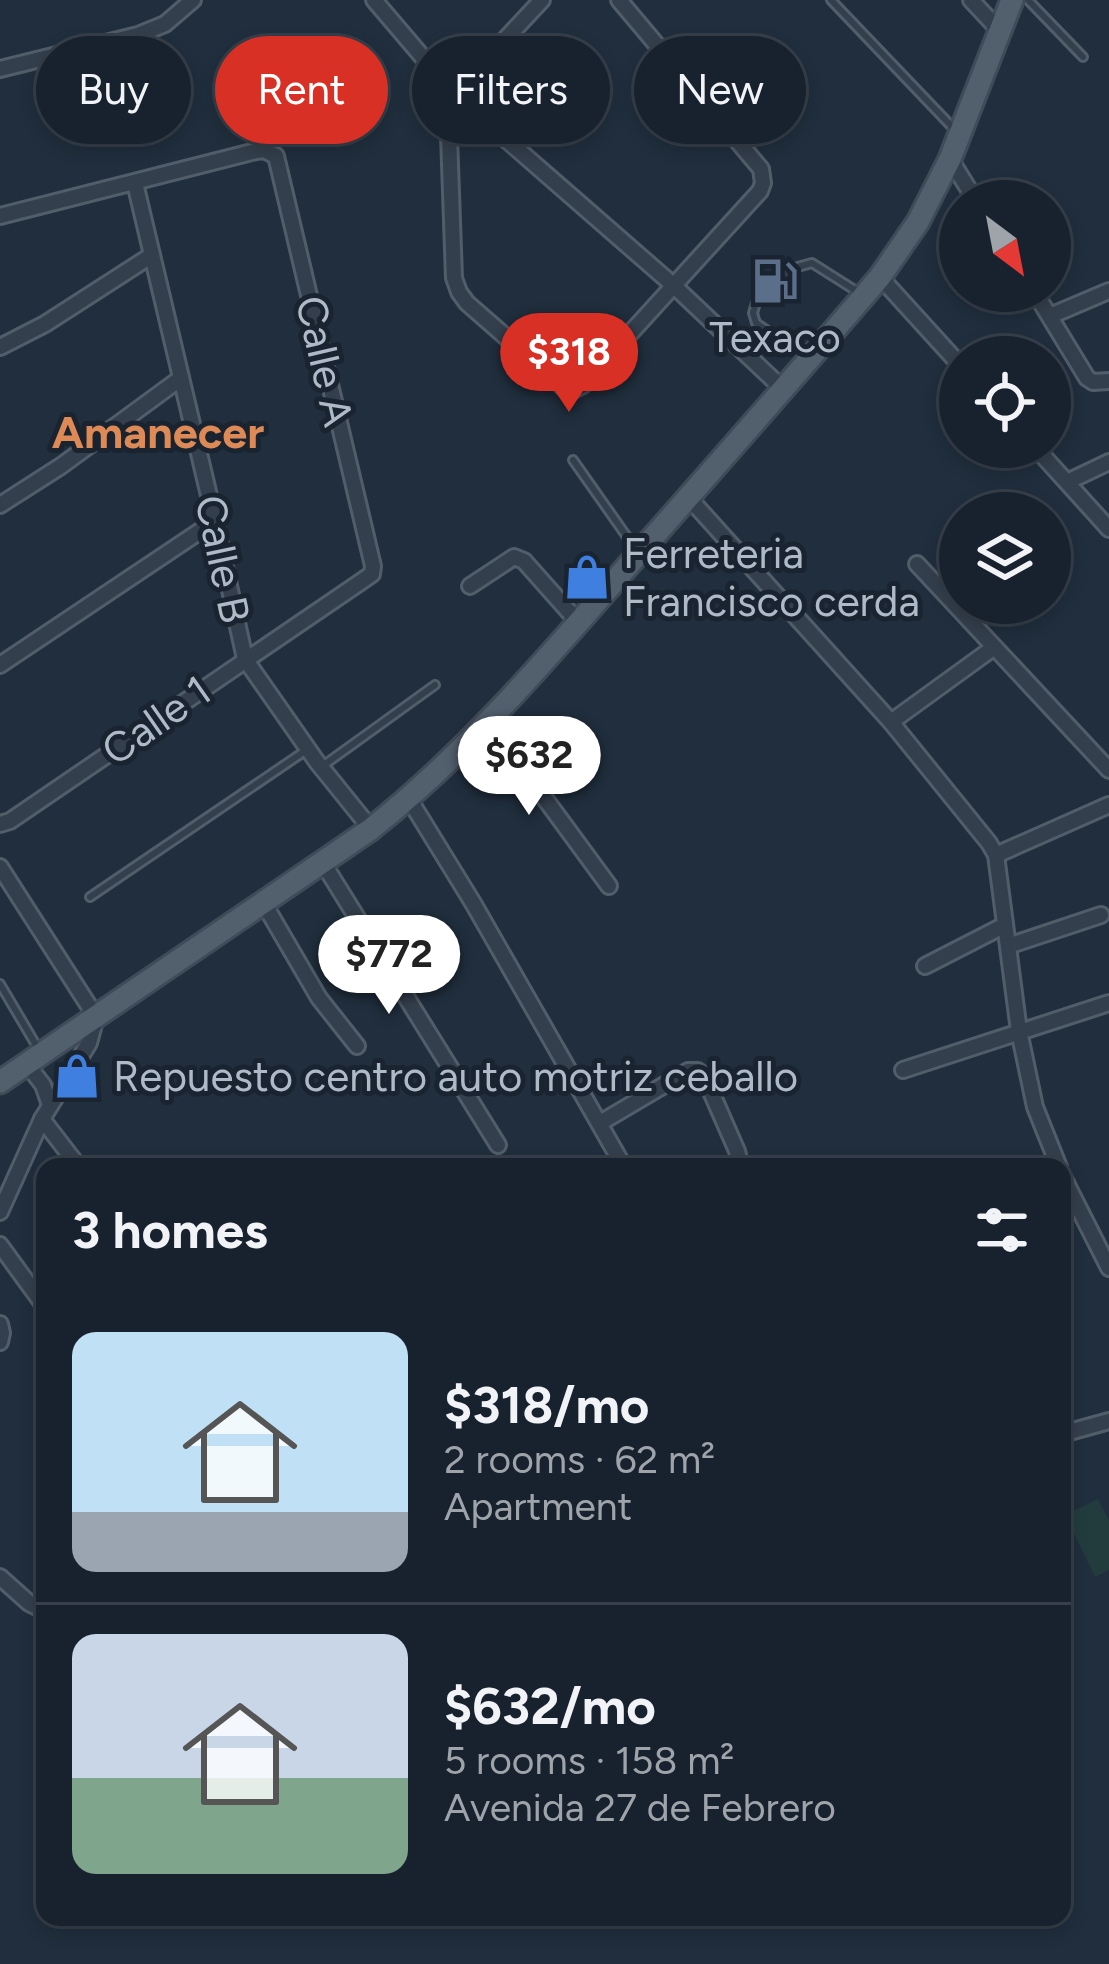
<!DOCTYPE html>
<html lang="en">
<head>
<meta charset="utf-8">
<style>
	body { margin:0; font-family:Figtree,sans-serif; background:#252f3a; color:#f1f3f6; height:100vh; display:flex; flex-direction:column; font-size:45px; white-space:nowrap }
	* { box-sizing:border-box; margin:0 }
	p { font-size:39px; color:#9fa4aa }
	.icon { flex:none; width:66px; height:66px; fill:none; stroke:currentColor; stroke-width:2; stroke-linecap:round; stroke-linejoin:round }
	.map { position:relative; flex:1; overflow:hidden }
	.details { position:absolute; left:36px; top:1158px; width:1035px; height:768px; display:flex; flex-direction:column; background:#18222e; border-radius:24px; box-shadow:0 6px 18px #0003,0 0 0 3px #363f4a }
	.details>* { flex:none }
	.guide { position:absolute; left:36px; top:36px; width:1038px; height:108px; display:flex; gap:24px }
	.needle { width:78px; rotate:148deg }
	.buttons { position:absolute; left:939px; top:180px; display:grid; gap:24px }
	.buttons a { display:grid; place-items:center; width:132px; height:132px; border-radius:50%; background:#18222e; box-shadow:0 6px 18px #0003,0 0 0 3px #363f4a; font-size:60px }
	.price { position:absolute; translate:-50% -102px; padding:0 27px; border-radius:42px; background:#fff; color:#222; font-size:39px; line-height:78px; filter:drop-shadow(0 3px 6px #0008) }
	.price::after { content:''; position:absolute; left:50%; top:72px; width:36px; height:27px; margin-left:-18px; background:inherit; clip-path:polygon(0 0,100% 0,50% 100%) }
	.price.active { background:#d93025; color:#fff }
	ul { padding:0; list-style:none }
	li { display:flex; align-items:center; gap:36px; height:300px; padding:0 36px }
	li+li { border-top:3px solid #363f4a }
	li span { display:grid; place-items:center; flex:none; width:336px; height:240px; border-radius:24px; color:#555 }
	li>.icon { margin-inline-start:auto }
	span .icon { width:144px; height:144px; fill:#fffc; stroke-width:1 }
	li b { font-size:51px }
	h2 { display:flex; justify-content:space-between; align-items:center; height:144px; padding:0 36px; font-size:51px }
	.tag { padding:0 42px; border-radius:54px; background:#18222e; box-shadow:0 6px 18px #0003,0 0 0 3px #363f4a; font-size:42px; line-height:108px }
	.tag.active { background:#d93025; color:#fff }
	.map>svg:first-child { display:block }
	.green { fill:#223c3e }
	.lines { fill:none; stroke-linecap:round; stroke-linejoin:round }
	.service-casing { stroke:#525d6a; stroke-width:12 }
	.minor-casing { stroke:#525d6a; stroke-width:20 }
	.primary-casing { stroke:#404b58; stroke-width:27 }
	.service { stroke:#343f4d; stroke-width:6 }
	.minor { stroke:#343f4d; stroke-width:14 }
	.primary { stroke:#525f6d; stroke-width:21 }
	.labels { text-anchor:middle; stroke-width:10; stroke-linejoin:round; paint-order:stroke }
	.poi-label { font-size:42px; fill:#afbac8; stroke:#1a2431; text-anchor:start }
	.street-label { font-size:42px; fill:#afbac8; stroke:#1a2431 }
	.neighbourhood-label { font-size:45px; font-weight:bold; fill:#dd8a56; stroke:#1a2431 }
</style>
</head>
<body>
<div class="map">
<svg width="1109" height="1964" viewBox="0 0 1109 1964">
	<rect width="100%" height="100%" fill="#202e3d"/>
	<!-- green -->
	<path class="green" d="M1098 1499 1109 1521V1570L1095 1577 1065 1515Z"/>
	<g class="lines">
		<!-- service casing -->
		<g class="service-casing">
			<g id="service">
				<path d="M831 0 956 131"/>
				<path d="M1028 0 1083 57"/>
				<path d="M805 357 756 323 753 313 756 303 794 268 812 263 861 294"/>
				<path d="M573 460 637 551"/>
				<path d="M324 765 435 685"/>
				<path d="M90 897 305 751"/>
				<path d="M0 984 39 1050"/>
			</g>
		</g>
		<!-- minor casing -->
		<g class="minor-casing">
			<g id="minor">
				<path d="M374 0 454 94 673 285 783 389"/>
				<path d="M542 0 454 94 448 107 454 278 459 292 467 303 563 387 573 390 583 385 760 191 763 183 761 169 619 0"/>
				<path d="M971 0 999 30"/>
				<path d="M0 69 138 35 165 24 193 0"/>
				<path d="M950 159 976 201"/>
				<path d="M135 183 215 521 245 659 317 762 371 829"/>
				<path d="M0 216 256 151 264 150 276 156 373 566 372 574 359 583 10 821 0 824"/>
				<path d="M880 277 960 365"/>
				<path d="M1034 291 1087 378 1093 382 1109 381"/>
				<path d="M1050 316 1109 291"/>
				<path d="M0 347 45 324 152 255"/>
				<path d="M1035 447 1109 529"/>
				<path d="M1067 482 1109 462"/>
				<path d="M689 498 891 722 989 843 996 855 1019 1031 1035 1107 1059 1167"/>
				<path d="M0 505 61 466 181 378"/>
				<path d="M917 564 1109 770"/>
				<path d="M470 586 514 557 524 561 579 623"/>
				<path d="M0 665 215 521"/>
				<path d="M488 721 609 886"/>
				<path d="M891 722 993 648"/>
				<path d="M409 799 473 903 624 1167"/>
				<path d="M996 855 1109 805"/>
				<path d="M323 863 498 1145"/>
				<path d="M0 867 96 1017 89 1043 42 1119 0 1212"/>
				<path d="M263 902 319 998 357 1046"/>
				<path d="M1008 946 1101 915"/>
				<path d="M925 966 1005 925"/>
				<path d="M26 1063 43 1085 50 1105"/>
				<path d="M903 1070 1109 1003"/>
				<path d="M42 1119 79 1167"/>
				<path d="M600 1123 688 1071H698L705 1078 737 1151 741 1167"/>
				<path d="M1062 1175 1109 1268"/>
				<path d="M0 1245 45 1307"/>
				<path d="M0 1324 2 1333 0 1342"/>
				<path d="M1062 1434 1109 1421"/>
				<path d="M0 1577 29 1603 45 1611"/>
			</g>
		</g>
		<!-- primary casing -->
		<g class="primary-casing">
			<path id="primary" d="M0 1082 371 829C469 751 551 654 633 560 716 466 799 372 880 277L918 222 950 159 1012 0"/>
		</g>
		<!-- service -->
		<use href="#service" class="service"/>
		<!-- minor -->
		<use href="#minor" class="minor"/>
		<!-- primary -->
		<use href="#primary" class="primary"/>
	</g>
	<!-- icons -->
	<defs>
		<g id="fuel-bare" transform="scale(3.6)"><path d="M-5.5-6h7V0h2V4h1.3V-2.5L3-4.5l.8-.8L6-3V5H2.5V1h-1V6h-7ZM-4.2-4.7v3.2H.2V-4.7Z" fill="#5c6f8a" stroke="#1a2431" stroke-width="2.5" paint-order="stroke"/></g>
		<g id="shop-bare" transform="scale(3.6)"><path d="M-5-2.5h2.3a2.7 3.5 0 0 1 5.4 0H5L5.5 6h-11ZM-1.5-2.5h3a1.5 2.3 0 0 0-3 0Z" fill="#3f7fe0" stroke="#1a2431" stroke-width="2.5" paint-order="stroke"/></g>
	</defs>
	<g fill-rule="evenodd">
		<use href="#fuel-bare" x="775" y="281"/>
		<use href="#shop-bare" x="587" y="577"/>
		<use href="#shop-bare" x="77" y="1076"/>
	</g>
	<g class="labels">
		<!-- poi labels -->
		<g class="poi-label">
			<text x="775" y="352" text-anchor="middle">Texaco</text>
			<text x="623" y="568">Ferreteria<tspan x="623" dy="48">Francisco cerda</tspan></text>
			<text x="113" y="1091">Repuesto centro auto motriz ceballo</text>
		</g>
		<!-- street labels -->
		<g class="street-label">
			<text transform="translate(325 361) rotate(77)" y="15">Calle A</text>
			<text transform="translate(223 559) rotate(78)" y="15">Calle B</text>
			<text transform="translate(156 720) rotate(-35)" y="15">Calle 1</text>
		</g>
		<!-- neighbourhood labels -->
		<g class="neighbourhood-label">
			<text x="158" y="448">Amanecer</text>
		</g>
	</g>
</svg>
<div class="buttons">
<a><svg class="needle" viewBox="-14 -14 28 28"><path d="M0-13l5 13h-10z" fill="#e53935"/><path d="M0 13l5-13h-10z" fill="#9fa4aa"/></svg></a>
<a><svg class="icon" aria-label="locate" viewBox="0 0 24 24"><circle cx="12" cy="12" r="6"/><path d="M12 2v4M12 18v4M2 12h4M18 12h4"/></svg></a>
<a><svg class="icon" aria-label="layers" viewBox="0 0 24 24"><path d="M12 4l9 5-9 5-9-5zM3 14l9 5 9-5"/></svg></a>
</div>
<b class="price active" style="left:569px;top:415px">$318</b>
<b class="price" style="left:529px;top:818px">$632</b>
<b class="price" style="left:389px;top:1017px">$772</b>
<div class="guide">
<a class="tag">Buy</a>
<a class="tag active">Rent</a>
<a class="tag">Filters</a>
<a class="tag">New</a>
</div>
<section class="details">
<h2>3 homes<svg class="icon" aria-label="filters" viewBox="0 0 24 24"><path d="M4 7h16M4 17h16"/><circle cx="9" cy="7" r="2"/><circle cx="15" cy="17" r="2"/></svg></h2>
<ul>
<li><span style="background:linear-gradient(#bfe0f5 75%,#9aa5b1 0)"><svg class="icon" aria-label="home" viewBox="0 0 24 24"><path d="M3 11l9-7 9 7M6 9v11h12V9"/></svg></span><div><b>$318/mo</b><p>2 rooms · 62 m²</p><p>Apartment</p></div></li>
<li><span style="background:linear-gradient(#c9d6e8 60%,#7fa58c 0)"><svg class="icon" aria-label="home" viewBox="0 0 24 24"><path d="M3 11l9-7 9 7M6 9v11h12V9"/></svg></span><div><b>$632/mo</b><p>5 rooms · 158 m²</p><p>Avenida 27 de Febrero</p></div></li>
</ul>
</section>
</div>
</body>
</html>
